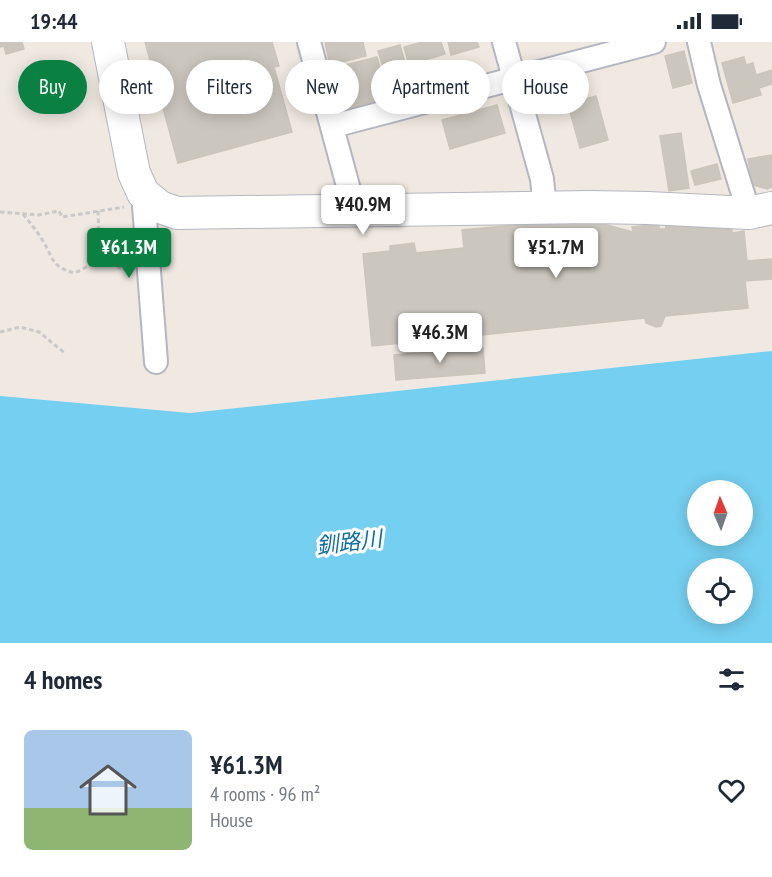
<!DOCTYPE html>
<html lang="en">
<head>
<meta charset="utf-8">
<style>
	body { margin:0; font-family:"PT Sans Narrow","Noto Sans JP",sans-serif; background:#f6f6f7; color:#1f2937; height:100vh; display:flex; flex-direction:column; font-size:22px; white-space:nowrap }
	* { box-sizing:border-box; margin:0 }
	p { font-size:20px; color:#747a83 }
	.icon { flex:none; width:33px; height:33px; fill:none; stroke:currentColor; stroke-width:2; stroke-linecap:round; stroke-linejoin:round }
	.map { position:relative; height:601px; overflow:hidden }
	.details { display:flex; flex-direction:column; background:#fff; flex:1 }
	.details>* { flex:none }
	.top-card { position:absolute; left:18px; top:18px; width:736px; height:54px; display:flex; gap:12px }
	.needle { width:39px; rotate:358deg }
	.buttons { position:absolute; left:687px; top:438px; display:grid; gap:12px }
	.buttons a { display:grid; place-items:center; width:66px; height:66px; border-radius:50%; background:#fff; box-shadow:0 3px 15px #0003; font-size:30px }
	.price { position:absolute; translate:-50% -51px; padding:0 14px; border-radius:6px; background:#fff; color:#222; font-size:20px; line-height:39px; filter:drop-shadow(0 2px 3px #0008) }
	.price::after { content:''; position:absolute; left:50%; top:36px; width:18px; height:14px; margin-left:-9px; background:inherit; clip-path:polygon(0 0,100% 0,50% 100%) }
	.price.on { background:#0b8043; color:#fff }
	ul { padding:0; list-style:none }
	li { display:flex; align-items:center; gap:18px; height:150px; padding:0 24px }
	li span { display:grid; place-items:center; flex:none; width:168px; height:120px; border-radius:9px; color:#555 }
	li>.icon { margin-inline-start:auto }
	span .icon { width:72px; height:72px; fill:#fffc; stroke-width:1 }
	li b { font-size:26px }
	h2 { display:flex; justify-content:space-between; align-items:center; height:72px; padding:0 24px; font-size:26px }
	.tag { padding:0 21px; border-radius:27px; background:#fff; box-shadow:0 3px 15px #0003; font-size:21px; line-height:54px }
	.tag.on { background:#0b8043; color:#fff }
	.status { display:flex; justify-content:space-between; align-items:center; height:42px; padding:0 30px; background:#fff; direction:ltr }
	.status svg { height:16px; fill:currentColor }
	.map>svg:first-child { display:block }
	.water { fill:#75cff0; fill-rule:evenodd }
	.building { fill:#cbc7bf; stroke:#cbc5ba; stroke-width:1.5 }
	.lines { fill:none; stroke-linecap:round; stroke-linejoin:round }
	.street-casing { stroke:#b4b7c1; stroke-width:26 }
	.secondary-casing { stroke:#b4b7c1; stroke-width:34 }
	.path { stroke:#c9c9c9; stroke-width:3; stroke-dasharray:4.5 3; stroke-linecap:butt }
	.street { stroke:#fff; stroke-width:22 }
	.secondary { stroke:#fff; stroke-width:32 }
	.labels { text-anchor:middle; stroke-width:6; stroke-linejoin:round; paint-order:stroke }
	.water-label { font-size:22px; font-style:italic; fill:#0d6fa3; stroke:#fff }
</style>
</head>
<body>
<div class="status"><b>19:44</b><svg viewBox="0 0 49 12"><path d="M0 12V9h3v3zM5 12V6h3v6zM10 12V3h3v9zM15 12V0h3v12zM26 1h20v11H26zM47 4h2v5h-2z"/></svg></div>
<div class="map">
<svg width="772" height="601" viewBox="0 0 772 601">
	<rect width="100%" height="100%" fill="#efe9e1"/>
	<!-- water -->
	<path class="water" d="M772 309V601H0V354L190 371ZM698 448H742V494H698ZM698 526H742V572H698Z"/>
	<!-- building -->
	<g class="building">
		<path d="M0 0H22L24 7 6 12 4 4 0 5Z"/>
		<path d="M145 0H272L279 24 274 25 292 90 178 121Z"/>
		<path d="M325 0H363L366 14 330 23Z"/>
		<path d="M422 0H441L445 12 409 23 404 5Z"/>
		<path d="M448 0H477L479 5 451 13Z"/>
		<path d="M400 3 408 32 387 38 378 9Z"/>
		<path d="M684 9 692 41 673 46 665 14Z"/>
		<path d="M377 15 388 56 341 68 330 27Z"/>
		<path d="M744 15 746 23 753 21 756 33 772 28V42L759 46 761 53 733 61 722 21Z"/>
		<path d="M596 54 608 98 580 106 568 62Z"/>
		<path d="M497 63 505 91 450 107 442 78Z"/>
		<path d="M681 91 689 146 669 149 660 94Z"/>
		<path d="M772 113V145L767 147 753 143 748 117Z"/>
		<path d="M717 122 721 137 695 143 691 129Z"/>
		<path d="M701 174 702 186 731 182 732 191 744 189 747 219 771 217 772 237 745 239 748 266 665 274 661 284 656 285 646 281 645 276 482 293 479 302 474 303 466 299 464 295 372 304 363 212 390 209V204L414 201 416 211 464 206 462 188 569 178 599 181 633 190 632 185 659 182V187H666L665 178Z"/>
		<path d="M483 306 485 331 396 338 394 313Z"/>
	</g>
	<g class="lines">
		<!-- street casing -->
		<g class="street-casing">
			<g id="street">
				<path d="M309 0 355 170"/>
				<path d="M504 0 542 137 545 166"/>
				<path d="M699 0 709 43 749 171"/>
				<path d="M333 84 654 0"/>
				<path d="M143 151 156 320"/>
			</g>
		</g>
		<!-- secondary casing -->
		<g class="secondary-casing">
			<path id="secondary" d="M108 0 134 131 143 151 160 165 177 171 590 165 648 166 749 171 772 166"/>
		</g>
		<!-- path -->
		<g class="path">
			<path d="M98 169 100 218"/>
			<path d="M0 170 38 173 59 169 62 175 124 165"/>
			<path d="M23 172C30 181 37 189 43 199 54 217 51 225 75 231L100 218 129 229"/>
			<path d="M0 290 20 285 39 290 66 312"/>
		</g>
		<!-- street -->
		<use href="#street" class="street"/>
		<!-- secondary -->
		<use href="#secondary" class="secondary"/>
	</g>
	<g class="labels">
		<!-- water labels -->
		<g class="water-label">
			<text transform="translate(349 500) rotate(-7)" y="8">釧路川</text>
		</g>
	</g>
</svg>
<div class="buttons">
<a><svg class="needle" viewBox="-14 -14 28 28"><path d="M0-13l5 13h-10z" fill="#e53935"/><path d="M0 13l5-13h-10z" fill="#747a83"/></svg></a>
<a><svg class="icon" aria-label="locate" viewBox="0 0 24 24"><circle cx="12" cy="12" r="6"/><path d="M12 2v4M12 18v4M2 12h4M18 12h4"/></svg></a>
</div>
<b class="price" style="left:363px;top:194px">¥40.9M</b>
<b class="price on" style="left:129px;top:237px">¥61.3M</b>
<b class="price" style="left:556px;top:237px">¥51.7M</b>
<b class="price" style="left:440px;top:322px">¥46.3M</b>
<div class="top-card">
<a class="tag on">Buy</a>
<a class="tag">Rent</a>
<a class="tag">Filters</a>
<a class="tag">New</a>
<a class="tag">Apartment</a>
<a class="tag">House</a>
</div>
</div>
<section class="details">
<h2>4 homes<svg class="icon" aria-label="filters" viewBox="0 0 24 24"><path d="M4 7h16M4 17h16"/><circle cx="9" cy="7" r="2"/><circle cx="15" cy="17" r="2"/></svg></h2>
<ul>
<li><span style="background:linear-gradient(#a9c7e8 65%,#8fb573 0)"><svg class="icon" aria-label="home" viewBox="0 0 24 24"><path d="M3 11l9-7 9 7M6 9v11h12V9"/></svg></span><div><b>¥61.3M</b><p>4 rooms · 96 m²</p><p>House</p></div><svg class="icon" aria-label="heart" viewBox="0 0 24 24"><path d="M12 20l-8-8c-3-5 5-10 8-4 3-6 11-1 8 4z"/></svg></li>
</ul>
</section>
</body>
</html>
